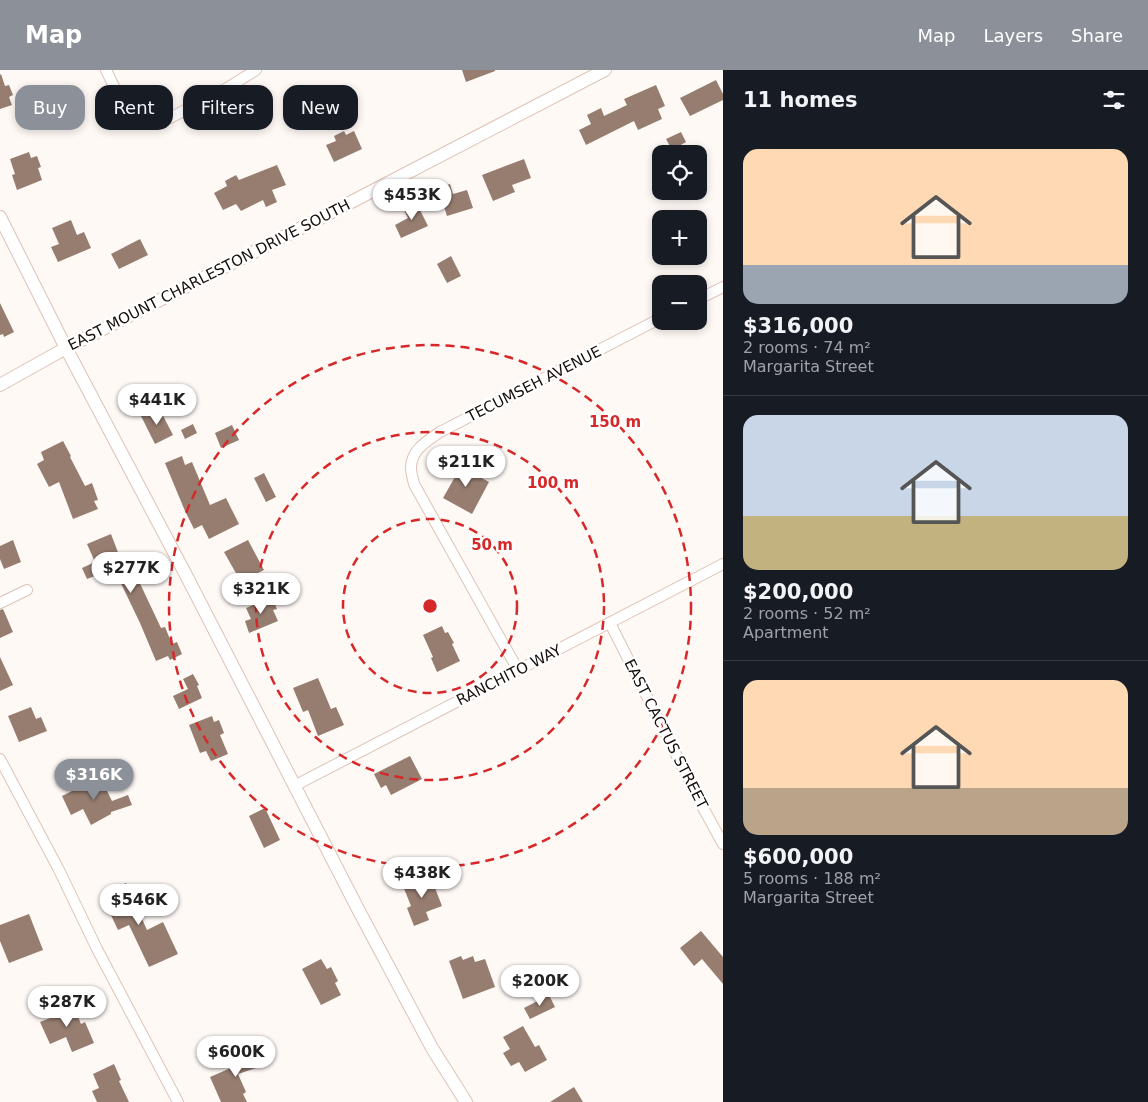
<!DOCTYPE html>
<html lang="en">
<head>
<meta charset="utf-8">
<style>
	body { margin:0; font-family:"DejaVu Sans",sans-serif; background:#20242c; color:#f1f3f6; height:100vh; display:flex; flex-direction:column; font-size:19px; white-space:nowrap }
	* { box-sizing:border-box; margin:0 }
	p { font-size:16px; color:#9ea1a6 }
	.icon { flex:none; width:28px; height:28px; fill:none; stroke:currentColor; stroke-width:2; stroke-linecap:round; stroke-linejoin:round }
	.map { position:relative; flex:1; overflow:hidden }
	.details { display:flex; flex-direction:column; background:#171b24; width:425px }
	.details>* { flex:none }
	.guide { position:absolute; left:15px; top:15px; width:475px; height:45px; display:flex; gap:10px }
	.fabs { position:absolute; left:652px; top:75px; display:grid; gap:10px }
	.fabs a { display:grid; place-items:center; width:55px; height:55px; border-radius:10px; background:#171b24; box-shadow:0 2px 8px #0003; font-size:25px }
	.price { position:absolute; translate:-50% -42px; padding:0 11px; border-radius:18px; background:#fff; color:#222; font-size:16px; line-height:32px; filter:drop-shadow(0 1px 2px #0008) }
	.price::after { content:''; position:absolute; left:50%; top:30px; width:15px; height:11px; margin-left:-8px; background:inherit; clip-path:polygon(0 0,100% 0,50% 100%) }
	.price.selected { background:#8c9099; color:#fff }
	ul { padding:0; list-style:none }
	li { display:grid; align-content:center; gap:10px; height:265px; padding:0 20px }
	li+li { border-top:1px solid #363941 }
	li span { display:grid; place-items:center; height:155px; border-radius:15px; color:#555 }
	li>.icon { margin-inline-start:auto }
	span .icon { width:90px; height:90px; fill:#fffc; stroke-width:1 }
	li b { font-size:21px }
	h2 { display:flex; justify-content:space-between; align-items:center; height:60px; padding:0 20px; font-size:21px }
	.tag { padding:0 18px; border-radius:15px; background:#171b24; box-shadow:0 2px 8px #0003; font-size:18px; line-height:45px }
	.tag.selected { background:#8c9099; color:#fff }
	header { display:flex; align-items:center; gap:30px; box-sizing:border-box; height:70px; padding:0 25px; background:#8c9099; color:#fff }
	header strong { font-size:24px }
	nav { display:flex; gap:28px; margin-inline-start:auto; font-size:18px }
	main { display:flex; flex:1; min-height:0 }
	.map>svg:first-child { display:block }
	.building { fill:#967d70 }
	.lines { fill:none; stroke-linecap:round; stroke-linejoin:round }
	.minor-casing { stroke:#dec2b5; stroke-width:12 }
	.tertiary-casing { stroke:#dec2b5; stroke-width:14 }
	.minor { stroke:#fff; stroke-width:10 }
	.tertiary { stroke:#fff; stroke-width:12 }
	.ring { fill:none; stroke:#d62828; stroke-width:2.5; stroke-dasharray:9 6 }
	.labels { text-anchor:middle; stroke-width:5; stroke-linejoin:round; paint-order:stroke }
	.street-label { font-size:15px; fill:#170e09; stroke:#fff }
	.centre { fill:#d62828; stroke:#fff; stroke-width:2.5 }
	.ring-label { font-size:15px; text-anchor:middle; font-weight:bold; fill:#d62828; stroke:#fff; stroke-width:5; stroke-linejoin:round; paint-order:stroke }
</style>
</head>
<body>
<header>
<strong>Map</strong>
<nav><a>Map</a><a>Layers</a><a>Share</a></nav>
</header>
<main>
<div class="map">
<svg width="723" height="1032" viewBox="0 0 723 1032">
	<rect width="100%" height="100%" fill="#fff9f6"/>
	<!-- building -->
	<g class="building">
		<path d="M462 0H495V1L466 12Z"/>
		<path d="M1 4 5 16 9 15 13 25 9 27 12 35 0 39V5Z"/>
		<path d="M716 10 723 24V30L690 46 680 28Z"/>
		<path d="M656 15 665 36 658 39 662 49 638 60 634 51 586 75 579 60 591 54 587 45 601 38 604 46 627 35 624 29Z"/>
		<path d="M344 61 346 65 354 61 362 79 334 92 326 75 336 71 334 66Z"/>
		<path d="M681 62 686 72 672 80 666 69Z"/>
		<path d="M29 82 31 88 37 86 41 97 38 98 42 110 17 120 12 105 15 104 10 89Z"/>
		<path d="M524 89 531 108 512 115 515 122 493 131 482 105Z"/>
		<path d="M277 95 286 115 272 120 277 132 266 137 263 130 241 141 236 134 223 140 214 123 227 116 225 111 236 105 239 110Z"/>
		<path d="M450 114 453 124 467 120 473 138 447 146 438 118Z"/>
		<path d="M416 132 428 156 401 168 395 155 408 148 403 138Z"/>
		<path d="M71 150 77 165 84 162 91 178 58 192 51 177 59 174 52 158Z"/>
		<path d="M140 169 148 185 119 199 111 184Z"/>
		<path d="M451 186 461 206 447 213 437 194Z"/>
		<path d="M0 233 14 262 4 267 3 264 0 265Z"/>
		<path d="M159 338 173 365 155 374 141 346Z"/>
		<path d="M193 354 197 363 185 369 181 360Z"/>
		<path d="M232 355 239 370 221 378 215 363Z"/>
		<path d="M63 371 71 386 70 387 85 416 92 413 98 430 94 431 98 439 73 449 59 412 49 417 37 394 44 390 41 382Z"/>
		<path d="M182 386 185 395 192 392 210 435 226 428 239 454 209 469 202 455 194 459 185 441 165 393Z"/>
		<path d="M464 391 479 399 476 405 489 412 472 444 443 428Z"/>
		<path d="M264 403 276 427 266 432 254 408Z"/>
		<path d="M111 464 119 485 125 482 135 506 136 505 161 558 165 557 172 574 177 572 182 584 170 590 168 586 156 591 140 553 116 503 102 509 100 504 87 509 82 498 95 492 87 474Z"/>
		<path d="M13 470 21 492 4 499 0 489V476Z"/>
		<path d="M248 470 264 500 252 506 255 511 239 519 233 507 237 505 224 482Z"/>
		<path d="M272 527 277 539 273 540 278 551 249 563 245 551 251 549 246 538Z"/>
		<path d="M3 539 13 562 0 568V540Z"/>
		<path d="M442 556 445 563 448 562 454 573 452 574 460 591 437 602 431 588 433 587 423 565Z"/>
		<path d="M0 587 13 615 0 621Z"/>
		<path d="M193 604 199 615 197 616 202 628 179 639 173 626 188 619 183 609Z"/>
		<path d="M318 608 331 639 336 637 344 655 318 666 308 640 303 642 293 618Z"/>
		<path d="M31 637 36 649 41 647 47 661 19 672 8 646Z"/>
		<path d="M212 646 214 652 219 650 224 663 220 665 228 684 211 691 206 681 200 683 189 655Z"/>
		<path d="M410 686 422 709 391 725 386 715 381 718 374 704Z"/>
		<path d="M100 707 112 731 128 725 132 735 111 742V744L91 755 83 739 71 745 62 726Z"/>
		<path d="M265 738 280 770 264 778 249 746Z"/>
		<path d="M430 805 442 836 426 842 429 850 414 856 407 838 411 836 403 816Z"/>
		<path d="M126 813 147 860 163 852 178 884 149 897 129 855 118 860 101 824Z"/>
		<path d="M29 844 43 880 9 893 0 871V855Z"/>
		<path d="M701 861 723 887V914L702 889 694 896 680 878Z"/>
		<path d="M461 886 463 890 473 886 475 892 485 889 495 917 463 929 449 891Z"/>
		<path d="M321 889 327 899 331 897 338 911 335 913 341 925 321 935 302 899Z"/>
		<path d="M549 925 555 937 530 949 524 938Z"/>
		<path d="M72 932 81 954 85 952 94 973 72 982 66 967 50 974 40 952 53 947 50 941Z"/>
		<path d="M523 956 535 977 539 975 547 990 525 1002 519 992 511 996 503 983 510 979 503 967Z"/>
		<path d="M259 978 265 995 238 1004 246 1022 243 1024 247 1032H221L210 1007 247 991 244 983Z"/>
		<path d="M114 994 121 1010 119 1011 129 1032H97L92 1021 99 1018 93 1004Z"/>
		<path d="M574 1017 583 1032H550Z"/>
	</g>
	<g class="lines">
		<!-- minor casing -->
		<g class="minor-casing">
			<g id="minor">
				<path d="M106 0 124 37 134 48 144 52H157L170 48 227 18 256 0"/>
				<path d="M699 229 723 217"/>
				<path d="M0 533 27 520"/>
				<path d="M610 553 701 734 723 774"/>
				<path d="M518 600 414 414C413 409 411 403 411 398 411 380 427 371 440 362L661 248"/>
				<path d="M0 689 59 800 97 879 178 1032"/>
				<path d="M294 716 723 494"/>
			</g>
		</g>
		<!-- tertiary casing -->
		<g class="tertiary-casing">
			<g id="tertiary">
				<path d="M0 147 66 278 187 507 359 841 432 978 466 1032"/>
				<path d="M0 315 66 278 332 142 605 0"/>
			</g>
		</g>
		<!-- minor -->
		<use href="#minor" class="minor"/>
		<!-- tertiary -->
		<use href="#tertiary" class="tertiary"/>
	</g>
	<!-- distance rings -->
	<g class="ring">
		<circle cx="430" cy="536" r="87"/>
		<circle cx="430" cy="536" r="174"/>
		<circle cx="430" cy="536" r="261"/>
	</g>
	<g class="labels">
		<!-- street labels -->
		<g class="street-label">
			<text transform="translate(209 205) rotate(-27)" y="5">EAST MOUNT CHARLESTON DRIVE SOUTH</text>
			<text transform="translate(534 314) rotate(-27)" y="5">TECUMSEH AVENUE</text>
			<text transform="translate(509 605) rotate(-27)" y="5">RANCHITO WAY</text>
			<text transform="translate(666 664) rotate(63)" y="5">EAST CACTUS STREET</text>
		</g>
	</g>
	<circle cx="430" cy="536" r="8" class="centre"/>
	<g class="ring-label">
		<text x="615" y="357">150 m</text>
		<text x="553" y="418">100 m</text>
		<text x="492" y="480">50 m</text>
	</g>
</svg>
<div class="fabs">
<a><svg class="icon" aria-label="locate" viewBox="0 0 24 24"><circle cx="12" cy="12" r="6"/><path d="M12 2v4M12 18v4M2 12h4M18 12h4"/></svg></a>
<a>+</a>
<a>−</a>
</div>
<b class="price" style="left:412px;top:151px">$453K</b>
<b class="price" style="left:157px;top:356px">$441K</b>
<b class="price" style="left:466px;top:418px">$211K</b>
<b class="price" style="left:131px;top:524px">$277K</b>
<b class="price" style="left:261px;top:545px">$321K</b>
<b class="price selected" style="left:94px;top:731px">$316K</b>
<b class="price" style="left:422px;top:829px">$438K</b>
<b class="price" style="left:139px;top:856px">$546K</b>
<b class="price" style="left:540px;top:937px">$200K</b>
<b class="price" style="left:67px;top:958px">$287K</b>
<b class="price" style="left:236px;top:1008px">$600K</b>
<div class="guide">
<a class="tag selected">Buy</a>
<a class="tag">Rent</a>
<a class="tag">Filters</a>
<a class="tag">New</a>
</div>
</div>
<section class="details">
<h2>11 homes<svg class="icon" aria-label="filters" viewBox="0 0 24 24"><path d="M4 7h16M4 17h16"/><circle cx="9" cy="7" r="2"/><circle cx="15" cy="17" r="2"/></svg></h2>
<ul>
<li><span style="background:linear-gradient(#ffd9b3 75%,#9aa5b1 0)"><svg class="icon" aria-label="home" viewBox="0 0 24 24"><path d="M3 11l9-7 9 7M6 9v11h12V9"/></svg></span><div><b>$316,000</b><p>2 rooms · 74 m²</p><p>Margarita Street</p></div></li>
<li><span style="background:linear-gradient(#c9d6e8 65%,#c2b280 0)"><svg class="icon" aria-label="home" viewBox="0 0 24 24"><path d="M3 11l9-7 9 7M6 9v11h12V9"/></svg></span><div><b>$200,000</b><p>2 rooms · 52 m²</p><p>Apartment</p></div></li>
<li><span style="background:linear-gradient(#ffd9b3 70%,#b9a48a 0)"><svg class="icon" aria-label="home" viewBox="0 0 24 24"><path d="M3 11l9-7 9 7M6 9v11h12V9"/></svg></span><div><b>$600,000</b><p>5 rooms · 188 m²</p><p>Margarita Street</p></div></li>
</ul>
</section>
</main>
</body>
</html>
